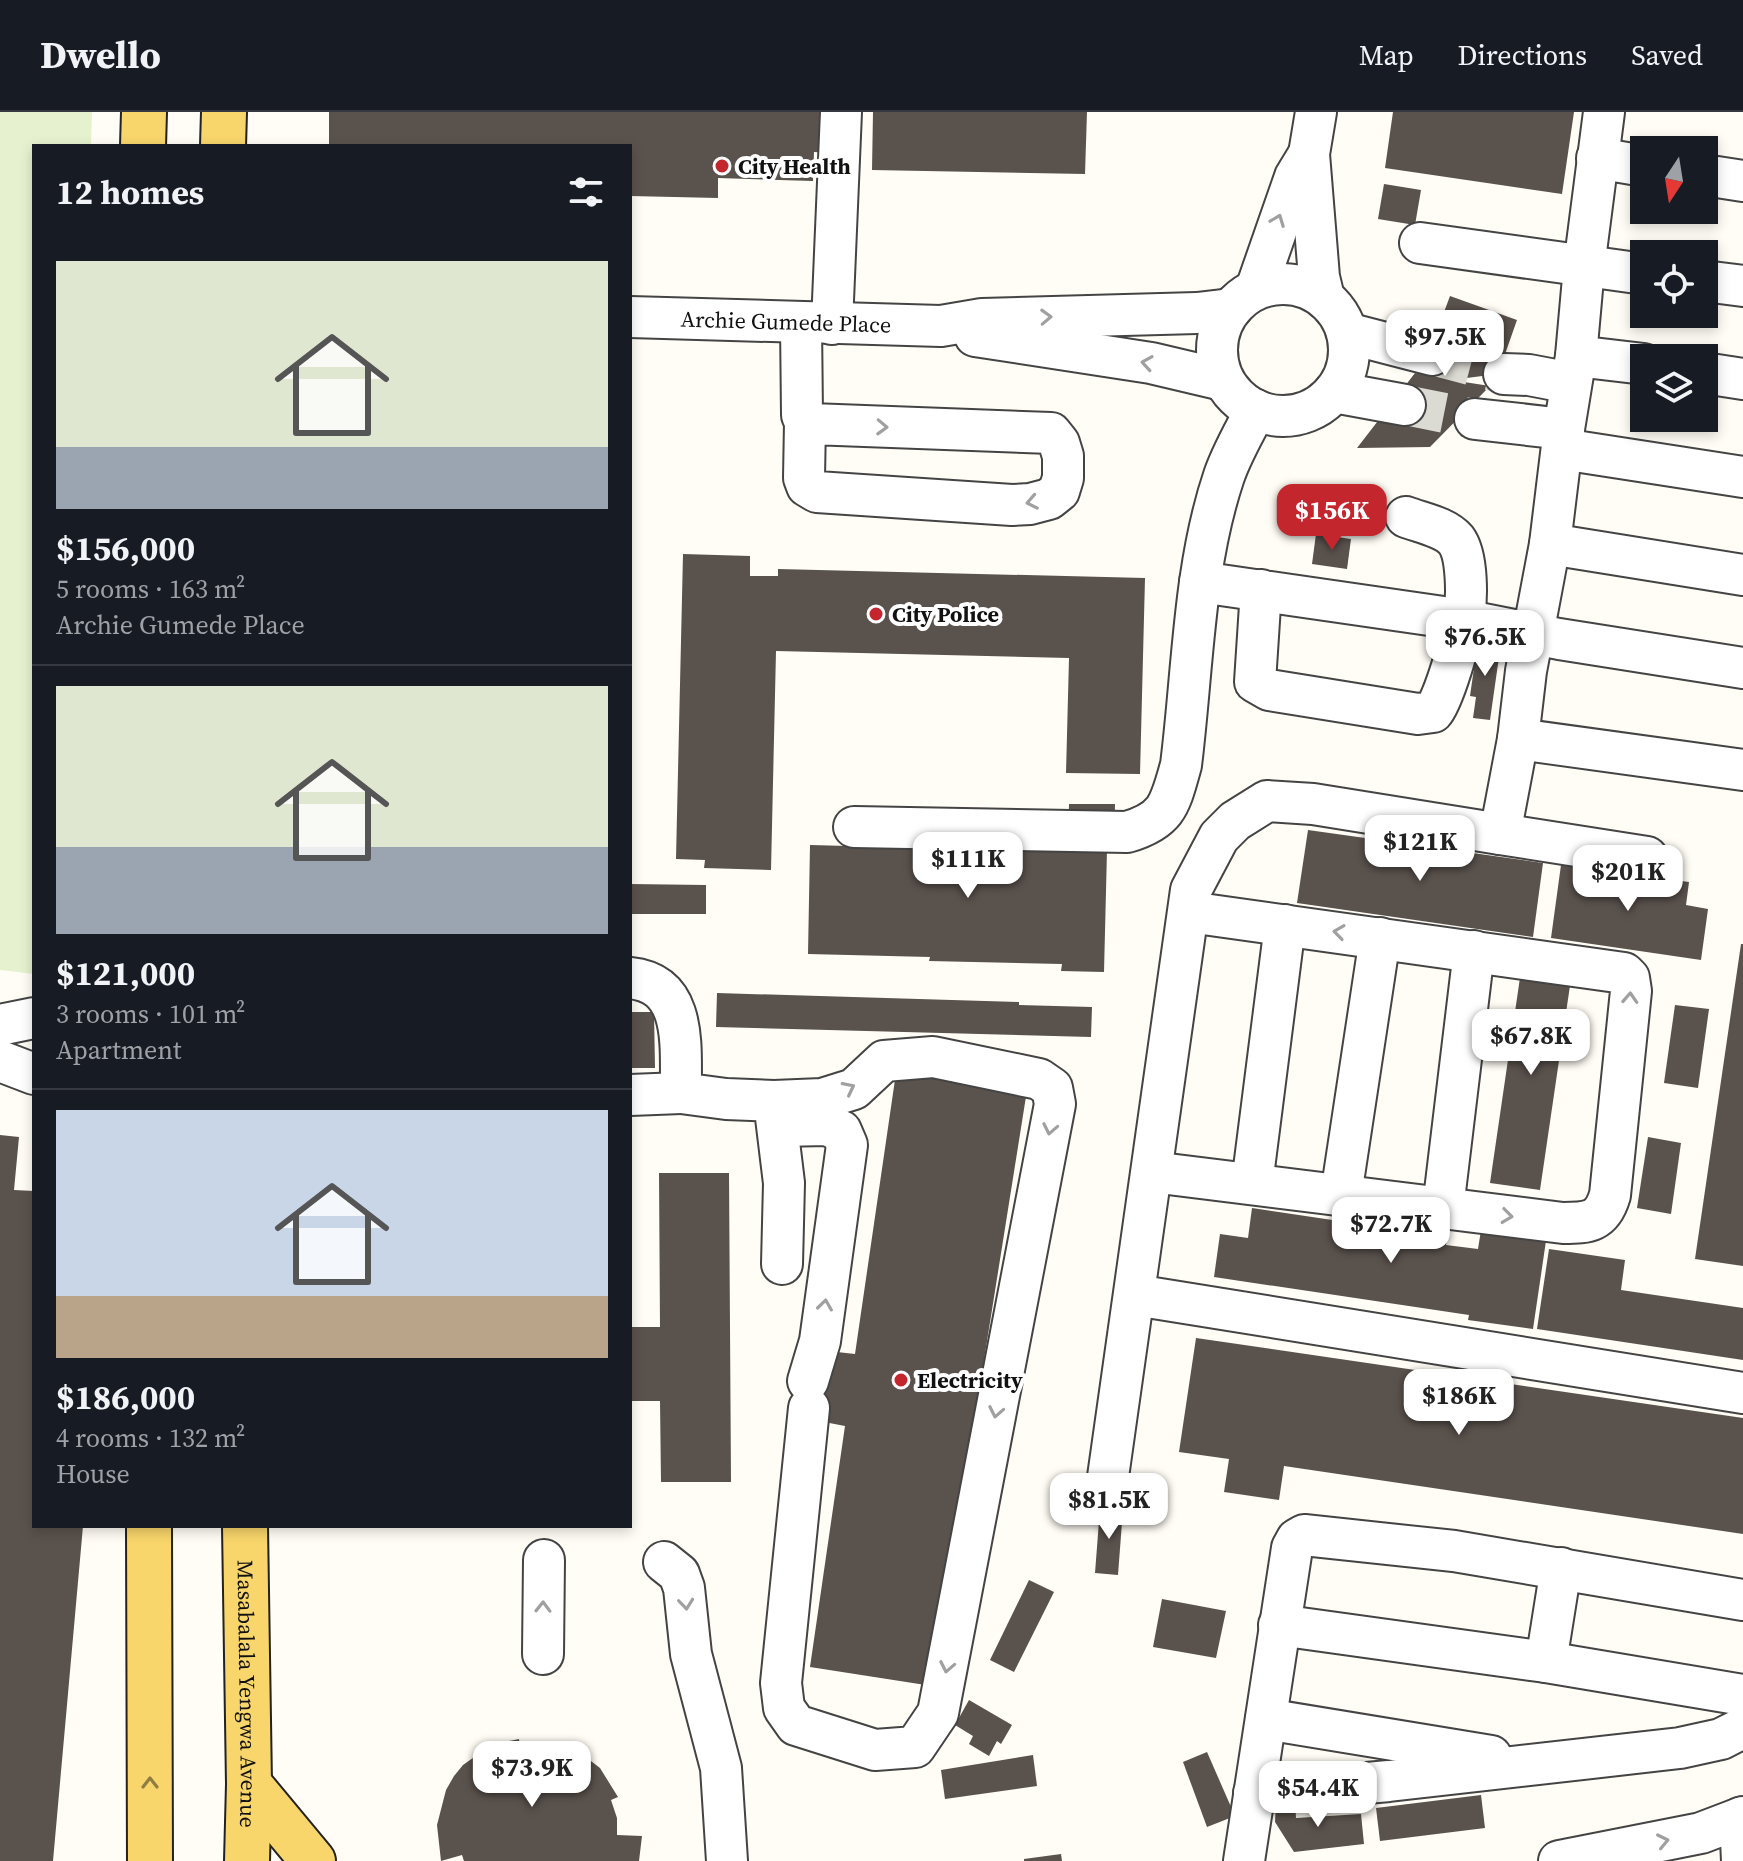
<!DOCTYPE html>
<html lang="en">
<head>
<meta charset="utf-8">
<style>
	body { margin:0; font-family:"Source Serif 4",serif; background:#242831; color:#f1f3f6; height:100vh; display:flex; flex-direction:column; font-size:30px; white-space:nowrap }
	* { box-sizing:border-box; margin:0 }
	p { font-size:26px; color:#9ea1a6 }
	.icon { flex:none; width:44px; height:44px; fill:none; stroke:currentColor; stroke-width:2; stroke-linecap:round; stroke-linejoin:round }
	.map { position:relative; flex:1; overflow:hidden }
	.drawer { position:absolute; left:32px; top:32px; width:600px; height:1384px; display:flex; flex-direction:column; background:#171b24; border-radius:0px; box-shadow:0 4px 12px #0003 }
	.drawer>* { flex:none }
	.needle { width:52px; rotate:192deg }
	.controls { position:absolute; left:1630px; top:24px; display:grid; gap:16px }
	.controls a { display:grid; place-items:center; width:88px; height:88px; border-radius:0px; background:#171b24; box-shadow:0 4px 12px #0003; font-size:40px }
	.price { position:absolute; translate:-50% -68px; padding:0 18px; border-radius:16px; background:#fff; color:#222; font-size:26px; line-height:52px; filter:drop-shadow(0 2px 4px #0008) }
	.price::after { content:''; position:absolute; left:50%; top:48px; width:24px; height:18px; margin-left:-12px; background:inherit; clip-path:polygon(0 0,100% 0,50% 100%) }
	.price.current { background:#c4262e; color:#fff }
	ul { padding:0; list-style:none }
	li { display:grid; align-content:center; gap:16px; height:424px; padding:0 24px }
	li+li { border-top:2px solid #363941 }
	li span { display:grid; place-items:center; height:248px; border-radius:0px; color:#555 }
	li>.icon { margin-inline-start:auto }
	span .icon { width:144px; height:144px; fill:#fffc; stroke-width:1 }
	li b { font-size:34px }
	h2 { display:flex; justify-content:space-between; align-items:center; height:96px; padding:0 24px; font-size:34px }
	header { display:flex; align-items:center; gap:48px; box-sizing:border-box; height:112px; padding:0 40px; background:#171b24; border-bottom:2px solid #363941 }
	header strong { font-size:38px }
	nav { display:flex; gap:44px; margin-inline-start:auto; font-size:28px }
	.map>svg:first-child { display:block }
	.pitch { fill:#e6f2cf }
	.building { fill:#5a524d }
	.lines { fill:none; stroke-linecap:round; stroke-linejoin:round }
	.minor-tunnel { stroke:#dbdad3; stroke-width:40; stroke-dasharray:40 20; stroke-linecap:butt }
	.minor-casing { stroke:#444; stroke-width:44 }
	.major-casing { stroke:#222; stroke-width:48 }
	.minor { stroke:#fff; stroke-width:40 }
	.major { stroke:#f9d66b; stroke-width:44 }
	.oneway { stroke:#a0a0a0 }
	.oneway2 { stroke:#917d42 }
	.poi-dot { fill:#c4262e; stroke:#fff; stroke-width:3 }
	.labels { text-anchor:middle; stroke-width:8; stroke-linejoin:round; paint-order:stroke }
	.poi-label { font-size:22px; font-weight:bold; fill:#111; stroke:#fff; text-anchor:start }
	.street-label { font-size:22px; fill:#111; stroke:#fff }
</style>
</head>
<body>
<header>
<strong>Dwello</strong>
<nav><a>Map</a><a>Directions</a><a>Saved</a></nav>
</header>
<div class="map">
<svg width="1743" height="1749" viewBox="0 0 1743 1749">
	<rect width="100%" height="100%" fill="#fffdf5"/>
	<!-- pitch -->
	<path class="pitch" d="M0 0H92L91 34H34V862L0 858Z"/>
	<!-- building -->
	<g class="building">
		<path d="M329 0H835L834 41 814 40 813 69 718 66V86L630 84V34H329Z"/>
		<path d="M873 0H1087L1085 62 872 58Z"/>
		<path d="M1393 0H1574L1562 82 1385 56Z"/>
		<path d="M1384 72 1421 78 1415 113 1378 107Z"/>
		<path d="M1450 184 1517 208 1498 262 1451 268 1490 274 1430 335 1357 336 1415 261 1421 262Z"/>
		<path d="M1316 422 1351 427 1347 457 1312 452Z"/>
		<path d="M683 442 750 444V464H778V457L1145 466 1140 662 1066 661 1069 546 776 539 771 758 704 756 705 748 676 747Z"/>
		<path d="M1478 528 1501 531 1490 608 1473 606 1476 585 1470 584Z"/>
		<path d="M1069 692H1115L1114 739 1107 738 1104 860 1061 859 1062 852 929 849 930 845 808 842 810 733 1002 738V756H1021V736L1068 737Z"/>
		<path d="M1308 718 1543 751 1533 825 1297 791Z"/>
		<path d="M1561 753 1689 770 1686 793 1708 797 1701 848 1551 826Z"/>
		<path d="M630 772 706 773V802H630Z"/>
		<path d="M1741 832H1743V1154L1695 1147Z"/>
		<path d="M1522 852 1572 860 1540 1078 1490 1071Z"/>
		<path d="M717 881 1019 890V893L1092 895 1091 925 716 915Z"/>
		<path d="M1675 893 1709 897 1698 976 1664 971Z"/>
		<path d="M630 900H654L655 956H630Z"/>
		<path d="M897 954 1028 972 932 1574 810 1555 845 1314 819 1309 813 1294 828 1239 855 1242Z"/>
		<path d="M0 1023 19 1025 14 1078 34 1079V1414H83L53 1749H0Z"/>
		<path d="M1648 1025 1681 1031 1671 1102 1637 1096Z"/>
		<path d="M659 1061H729L731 1370H661L660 1289H630V1215H660Z"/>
		<path d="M1252 1096 1447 1125 1446 1133 1478 1137 1482 1112 1547 1122 1533 1217 1468 1208 1469 1203 1214 1165 1220 1122 1248 1126Z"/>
		<path d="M1549 1137 1625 1148 1621 1178 1743 1196V1248L1537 1217Z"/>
		<path d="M1196 1226 1743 1306V1422L1284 1354 1279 1388 1224 1380 1229 1347 1179 1340Z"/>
		<path d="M1100 1396 1123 1397 1118 1463 1095 1461Z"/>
		<path d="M1029 1468 1054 1480 1014 1560 990 1548Z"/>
		<path d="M1162 1487 1226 1499 1216 1546 1153 1535Z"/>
		<path d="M969 1588 1012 1613 1001 1632 997 1629 989 1644 969 1632 973 1624 955 1613Z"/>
		<path d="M519 1627 520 1636 528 1635V1631H553L552 1639 558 1640 561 1631 574 1636 600 1656 618 1685 611 1688 617 1706V1723L642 1724 639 1749H464L462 1743 441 1749 437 1713 446 1678 454 1664 463 1653 491 1633Z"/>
		<path d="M1207 1640 1235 1704 1207 1715 1183 1650Z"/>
		<path d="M1033 1643 1037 1674 945 1687 941 1658Z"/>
		<path d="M1481 1683 1485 1716 1380 1729 1376 1696Z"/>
		<path d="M1295 1688 1296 1706 1361 1702 1364 1732 1294 1740 1275 1710 1276 1690Z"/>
		<path d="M1061 1742 1062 1749H1024V1747Z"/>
	</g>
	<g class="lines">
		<!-- minor-tunnel -->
		<g class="minor-tunnel">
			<path d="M1432 243 1504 262"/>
			<path d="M1405 293 1475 307"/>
		</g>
		<!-- minor casing -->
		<g class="minor-casing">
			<g id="minor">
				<path d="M1316 0 1309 42 1319 165 1324 186"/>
				<path d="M1597 46 1644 54"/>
				<path d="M1704 63 1743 69"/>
				<path d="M1420 131 1644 162"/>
				<path d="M1704 169 1743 174"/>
				<circle cx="1283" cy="238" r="66"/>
				<path d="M1256 177 1295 65 1309 42"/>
				<path id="s1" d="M630 205 941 214 982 207 1197 201 1231 197"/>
				<path d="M801 211 802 303 805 310 804 366 807 374 817 380 1012 393 1030 392 1049 387 1059 379 1063 366V344L1059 331 1051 321 811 312 805 310"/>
				<path d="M832 212 841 0"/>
				<path d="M1347 221 1432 243"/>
				<path d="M975 224 1151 251 1223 268"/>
				<path d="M1576 244 1644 252"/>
				<path d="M1704 261 1743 267"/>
				<path d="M1504 262 1529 263 1571 271"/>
				<path d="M1334 280 1405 293"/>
				<path d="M1475 307 1564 317 1576 244 1584 155 1604 0"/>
				<path d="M1562 337 1743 365"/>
				<path d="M1550 432 1743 463"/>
				<path d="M1200 470 1464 508 1559 527 1743 556"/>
				<path d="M1261 478 1255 570 1269 578 1418 602 1433 600C1443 590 1462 524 1464 507 1467 487 1468 444 1456 428 1445 415 1422 411 1406 405"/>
				<path d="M1518 627 1743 658"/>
				<path d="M854 715 1127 720C1168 708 1170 692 1181 653 1193 558 1193 456 1224 364 1232 341 1244 320 1256 298"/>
				<path d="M1500 722 1647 745"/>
				<path d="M630 866C689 872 680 936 681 981L726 987 774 989 784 1071 782 1152"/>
				<path d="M0 913 34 906"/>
				<path d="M0 949 34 962"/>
				<path d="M630 983 681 981"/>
				<path d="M774 989 822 987 854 977 884 949 933 945 1039 967 1052 976 1055 992 938 1601 915 1635 875 1638 796 1613 784 1596 781 1571 809 1296"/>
				<path d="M779 1014 827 1013 841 1019 847 1033 820 1229 808 1269"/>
				<path d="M1152 1060 1563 1111C1589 1111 1602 1110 1610 1083L1631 879 1629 866 1624 861 1189 800"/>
				<path d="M1252 1072 1285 813"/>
				<path d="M1341 1083 1380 826"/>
				<path d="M1443 1096 1474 839"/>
				<path d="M1135 1183 1743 1281"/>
				<path d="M1106 1379 1191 778 1219 725 1235 709 1267 689 1313 692 1500 722 1518 627 1526 559 1550 432 1564 317"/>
				<path d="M664 1450 679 1462 684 1476 691 1542 721 1656 727 1749"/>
				<path d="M1279 1513 1546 1550 1743 1583"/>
				<path d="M543 1542 544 1448"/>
				<path d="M1546 1550 1561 1456"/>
				<path d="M1266 1607 1491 1644"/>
				<path d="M1254 1681 1389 1669 1680 1636 1721 1627 1743 1616"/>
				<path d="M1740 1706 1742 1749"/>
				<path d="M1244 1749 1292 1436 1297 1427 1304 1423 1454 1439 1743 1488"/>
				<path d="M1559 1749 1701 1721 1743 1705"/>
			</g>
		</g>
		<!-- major casing -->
		<g class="major-casing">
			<g id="major">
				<path d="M143 34 144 0"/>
				<path d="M223 34 224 0"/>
				<path d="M149 1414 150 1749"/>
				<path id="s2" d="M245 1414 249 1672 247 1749"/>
				<path d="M249 1672 313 1749"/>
			</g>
		</g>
		<!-- minor -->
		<use href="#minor" class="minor"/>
		<!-- major -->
		<use href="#major" class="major"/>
	</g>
	<!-- one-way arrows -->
	<defs><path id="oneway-chevron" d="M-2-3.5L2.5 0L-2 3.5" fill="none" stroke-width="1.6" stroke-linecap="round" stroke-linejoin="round" transform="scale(2)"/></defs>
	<g class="oneway">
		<use href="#oneway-chevron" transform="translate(1278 108) rotate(-69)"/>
		<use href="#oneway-chevron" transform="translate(1046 205) rotate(-2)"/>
		<use href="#oneway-chevron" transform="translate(1147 251) rotate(-171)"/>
		<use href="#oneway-chevron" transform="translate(882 315) rotate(2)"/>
		<use href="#oneway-chevron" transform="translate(1032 390) rotate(169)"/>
		<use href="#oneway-chevron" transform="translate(1339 820) rotate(-172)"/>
		<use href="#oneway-chevron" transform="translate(1630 886) rotate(-87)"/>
		<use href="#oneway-chevron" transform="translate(849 976) rotate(-27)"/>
		<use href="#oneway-chevron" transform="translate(1050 1017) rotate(101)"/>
		<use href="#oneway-chevron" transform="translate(1507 1104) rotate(7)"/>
		<use href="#oneway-chevron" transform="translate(825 1193) rotate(-82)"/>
		<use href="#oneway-chevron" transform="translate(996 1300) rotate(101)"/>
		<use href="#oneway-chevron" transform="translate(686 1492) rotate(84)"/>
		<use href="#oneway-chevron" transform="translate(543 1495) rotate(-89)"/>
		<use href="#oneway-chevron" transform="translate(947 1555) rotate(101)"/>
		<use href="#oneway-chevron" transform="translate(1663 1729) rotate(-12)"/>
	</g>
	<use class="oneway2" href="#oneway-chevron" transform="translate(150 1671) rotate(-90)"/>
	<!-- markers -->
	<g class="poi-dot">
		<circle cx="722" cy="54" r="8"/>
		<circle cx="876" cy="502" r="8"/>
		<circle cx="901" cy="1268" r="8"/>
	</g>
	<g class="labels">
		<!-- poi labels -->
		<g class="poi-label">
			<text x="738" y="62">City Health</text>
			<text x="892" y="510">City Police</text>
			<text x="917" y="1276">Electricity</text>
		</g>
		<!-- street labels -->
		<g class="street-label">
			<text dy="8" stroke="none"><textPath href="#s1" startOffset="156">Archie Gumede Place</textPath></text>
			<text dy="8" stroke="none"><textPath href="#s2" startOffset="168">Masabalala Yengwa Avenue</textPath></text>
		</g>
	</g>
</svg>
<div class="controls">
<a><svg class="needle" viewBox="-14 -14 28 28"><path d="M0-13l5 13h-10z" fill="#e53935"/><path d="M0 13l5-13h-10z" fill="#9ea1a6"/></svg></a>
<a><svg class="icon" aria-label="locate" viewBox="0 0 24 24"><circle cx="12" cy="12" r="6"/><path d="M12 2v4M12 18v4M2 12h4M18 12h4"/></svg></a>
<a><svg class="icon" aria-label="layers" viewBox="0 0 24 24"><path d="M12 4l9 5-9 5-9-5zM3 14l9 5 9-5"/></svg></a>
</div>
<b class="price" style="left:1445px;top:266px">$97.5K</b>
<b class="price current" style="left:1332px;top:440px">$156K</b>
<b class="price" style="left:1485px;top:566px">$76.5K</b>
<b class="price" style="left:1420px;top:771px">$121K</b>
<b class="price" style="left:968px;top:788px">$111K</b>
<b class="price" style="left:1628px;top:801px">$201K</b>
<b class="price" style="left:1531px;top:965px">$67.8K</b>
<b class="price" style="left:1391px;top:1153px">$72.7K</b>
<b class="price" style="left:1459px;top:1325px">$186K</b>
<b class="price" style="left:1109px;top:1429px">$81.5K</b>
<b class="price" style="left:532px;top:1697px">$73.9K</b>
<b class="price" style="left:1318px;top:1717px">$54.4K</b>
<section class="drawer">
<h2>12 homes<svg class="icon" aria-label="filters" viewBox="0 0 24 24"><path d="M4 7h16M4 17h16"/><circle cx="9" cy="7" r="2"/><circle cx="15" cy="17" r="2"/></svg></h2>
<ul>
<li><span style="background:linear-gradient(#dfe7d0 75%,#9aa5b1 0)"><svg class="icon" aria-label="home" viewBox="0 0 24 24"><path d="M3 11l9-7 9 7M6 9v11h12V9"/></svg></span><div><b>$156,000</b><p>5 rooms · 163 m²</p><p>Archie Gumede Place</p></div></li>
<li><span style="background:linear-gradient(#dfe7d0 65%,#9aa5b1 0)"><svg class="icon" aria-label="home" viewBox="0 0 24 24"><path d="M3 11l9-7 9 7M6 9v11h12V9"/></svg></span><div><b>$121,000</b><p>3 rooms · 101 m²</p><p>Apartment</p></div></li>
<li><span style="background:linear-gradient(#c9d6e8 75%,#b9a48a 0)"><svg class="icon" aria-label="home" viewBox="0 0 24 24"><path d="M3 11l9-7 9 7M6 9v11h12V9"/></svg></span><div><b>$186,000</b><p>4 rooms · 132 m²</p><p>House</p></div></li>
</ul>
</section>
</div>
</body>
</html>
